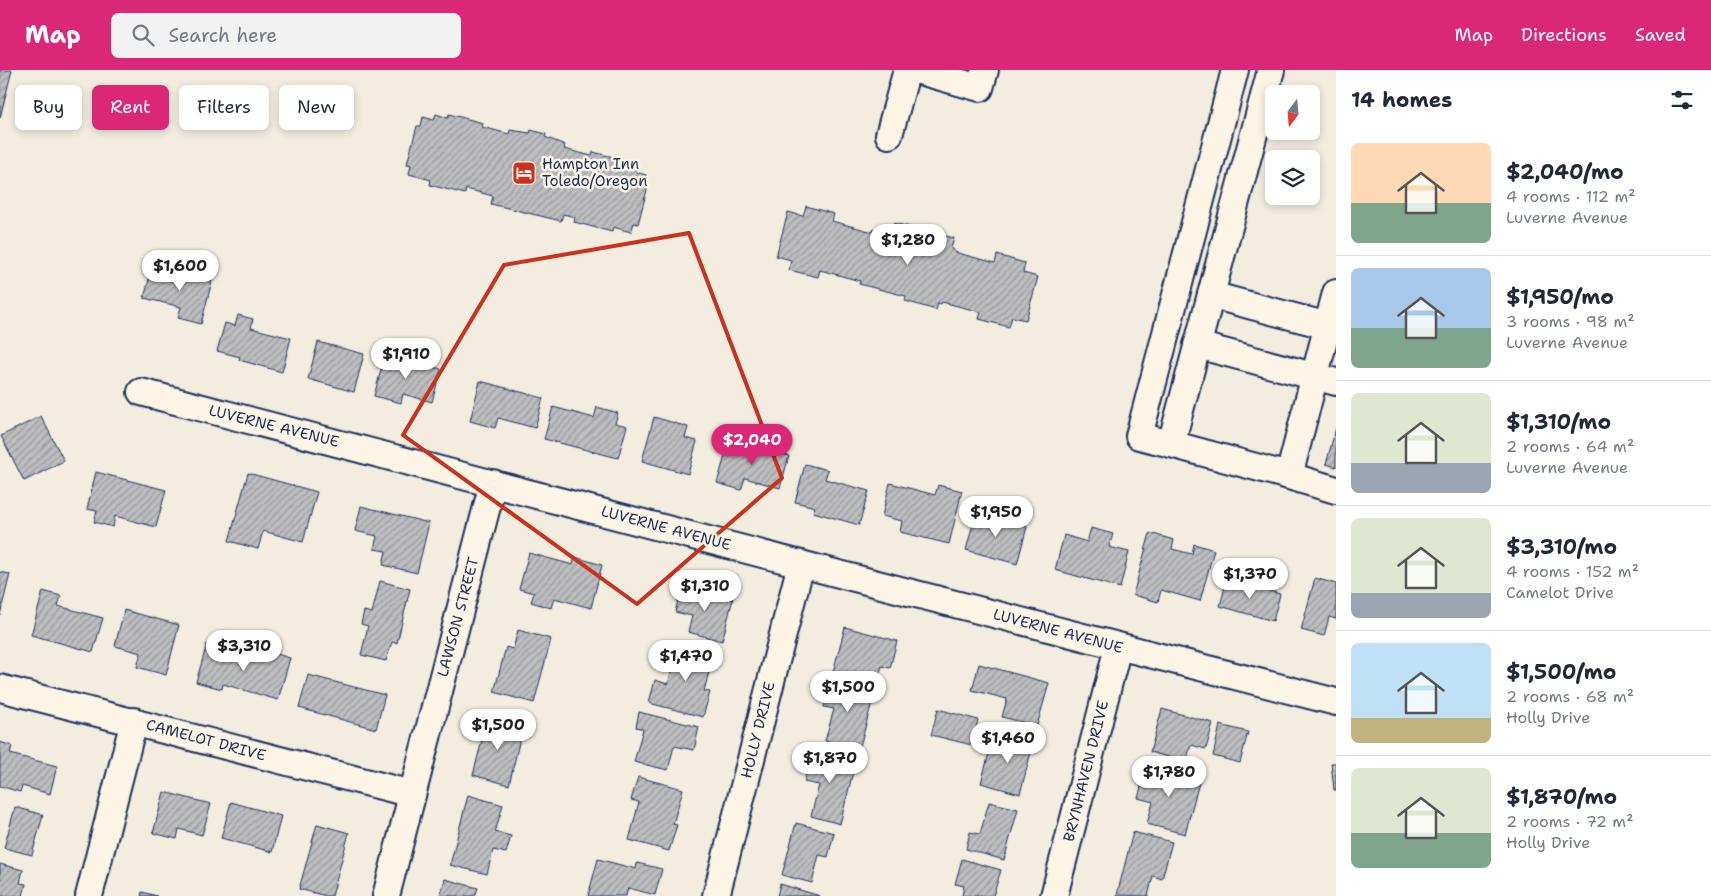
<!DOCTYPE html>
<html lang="en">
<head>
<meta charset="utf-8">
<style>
	body { margin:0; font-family:"Shantell Sans",sans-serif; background:#f2f2f3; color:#1f2937; height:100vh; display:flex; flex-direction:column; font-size:19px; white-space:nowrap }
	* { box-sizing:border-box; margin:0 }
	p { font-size:16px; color:#747a83 }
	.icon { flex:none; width:28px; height:28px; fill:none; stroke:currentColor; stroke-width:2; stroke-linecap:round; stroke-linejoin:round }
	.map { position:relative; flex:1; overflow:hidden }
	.side { display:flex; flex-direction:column; background:#fff; width:375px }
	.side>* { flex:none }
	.guide { position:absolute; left:15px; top:15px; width:475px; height:45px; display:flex; gap:10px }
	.needle { width:32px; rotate:196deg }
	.buttons { position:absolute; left:1265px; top:15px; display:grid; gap:10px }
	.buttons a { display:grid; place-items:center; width:55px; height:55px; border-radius:8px; background:#fff; box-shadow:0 2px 8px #0003; font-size:25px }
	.price { position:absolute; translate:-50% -42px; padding:0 11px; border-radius:18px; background:#fff; color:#222; font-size:16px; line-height:32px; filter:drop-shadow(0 1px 2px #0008) }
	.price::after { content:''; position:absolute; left:50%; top:30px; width:15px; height:11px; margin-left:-8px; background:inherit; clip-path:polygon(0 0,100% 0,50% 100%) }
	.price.selected { background:#db2777; color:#fff }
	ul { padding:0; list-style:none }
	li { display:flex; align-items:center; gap:15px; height:125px; padding:0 15px }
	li+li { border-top:1px solid #e0e1e3 }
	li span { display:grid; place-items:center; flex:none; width:140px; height:100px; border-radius:8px; color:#555 }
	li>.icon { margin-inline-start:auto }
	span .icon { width:60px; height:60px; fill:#fffc; stroke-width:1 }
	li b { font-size:21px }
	h2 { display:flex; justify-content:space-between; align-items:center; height:60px; padding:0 15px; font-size:21px }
	.chip { padding:0 18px; border-radius:8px; background:#fff; box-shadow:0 2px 8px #0003; font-size:18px; line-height:45px }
	.chip.selected { background:#db2777; color:#fff }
	header { display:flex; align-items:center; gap:30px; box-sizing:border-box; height:70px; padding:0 25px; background:#db2777; color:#fff }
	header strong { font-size:24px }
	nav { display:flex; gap:28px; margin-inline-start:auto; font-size:18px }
	.search { width:350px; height:45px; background:#f2f2f3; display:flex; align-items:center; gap:12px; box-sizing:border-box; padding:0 18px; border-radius:8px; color:#747a83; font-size:19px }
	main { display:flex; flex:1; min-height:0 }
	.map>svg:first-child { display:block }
	.building { fill:url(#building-hatch); stroke:#1b2f5e }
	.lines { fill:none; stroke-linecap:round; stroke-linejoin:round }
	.minor-casing { stroke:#1b2f5e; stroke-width:30 }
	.minor { stroke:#fcf5e5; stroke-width:26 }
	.marked { fill:none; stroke:#c8321e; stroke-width:4; stroke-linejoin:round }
	.labels { text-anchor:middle; stroke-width:5; stroke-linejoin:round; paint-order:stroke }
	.poi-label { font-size:15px; fill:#1b2f5e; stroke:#fcf5e5; text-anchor:start }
	.street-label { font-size:15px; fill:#1b2f5e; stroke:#fcf5e5 }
</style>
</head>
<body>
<header>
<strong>Map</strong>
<div class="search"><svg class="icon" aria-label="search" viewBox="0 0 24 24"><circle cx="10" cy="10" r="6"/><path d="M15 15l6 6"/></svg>Search here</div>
<nav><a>Map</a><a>Directions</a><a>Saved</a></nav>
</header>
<main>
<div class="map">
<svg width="1336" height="826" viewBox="0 0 1336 826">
	<defs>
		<pattern id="building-hatch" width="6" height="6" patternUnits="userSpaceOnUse" patternTransform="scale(1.25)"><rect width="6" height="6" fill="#bebec0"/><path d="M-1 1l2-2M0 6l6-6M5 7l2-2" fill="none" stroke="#9a9b9f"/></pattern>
	</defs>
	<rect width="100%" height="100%" fill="#f3ede0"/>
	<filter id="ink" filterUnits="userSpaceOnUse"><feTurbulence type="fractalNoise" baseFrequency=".02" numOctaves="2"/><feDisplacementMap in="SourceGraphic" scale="10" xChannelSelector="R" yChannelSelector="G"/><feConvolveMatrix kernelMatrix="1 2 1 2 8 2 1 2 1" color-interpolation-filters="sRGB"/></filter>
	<g filter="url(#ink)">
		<!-- building -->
		<g class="building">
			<path d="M0 0H12L0 48Z"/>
			<path d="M436 44 448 48 449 44 483 53 482 57 509 64 510 60 530 63 531 60 546 64 545 67 565 75 564 79 592 86 593 82 629 91 628 95 637 97 636 102 646 105 643 115 648 116 638 154 634 153 631 162 613 157 612 162 574 152 575 147 563 144 561 151 491 134 493 126 466 119 465 124 430 115 431 110 409 104 411 95 407 94 417 56H421L423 47 434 50Z"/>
			<path d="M806 136 834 144 832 151 873 162 874 159 891 163 894 153 954 168 951 179 954 180V182L995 193 997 185 1025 193 1023 203 1038 207 1026 250 1012 247 1009 257 979 249 981 242 942 232 941 234 938 233 936 240 905 231 906 226 859 214 860 211 820 200 818 207 789 200 791 190 776 186 788 142 803 146Z"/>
			<path d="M153 195 212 211 201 254 178 248 181 237 144 228Z"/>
			<path d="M238 245 253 249 251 258 291 268 282 302 239 290 240 287 217 281 225 253 235 256Z"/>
			<path d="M318 272 364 284 354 322 308 309Z"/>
			<path d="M385 285 441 299 432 332 403 324 401 333 374 326Z"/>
			<path d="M480 311 543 328 535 358 498 348 495 358 470 351Z"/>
			<path d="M553 337 594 348 597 337 618 343 615 353 627 356 618 388 544 369Z"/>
			<path d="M41 346 64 391 24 411 1 366Z"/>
			<path d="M654 347 688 357 685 368 697 371 688 404 642 391Z"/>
			<path d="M1336 358V397L1326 394Z"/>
			<path d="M730 369 789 386 780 418 745 408 741 420 717 413Z"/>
			<path d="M805 394 828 400 825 409 869 421 859 455 813 442 815 437 795 432Z"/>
			<path d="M96 402 166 420 156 457 115 446 113 457 94 452 97 441 87 439Z"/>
			<path d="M248 403 317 422 303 472 263 461 258 479 229 471Z"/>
			<path d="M890 413 935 425 938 415 962 421 949 474 900 462 902 451 882 446Z"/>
			<path d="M361 436 429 453 417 503 383 495 386 481 374 479 377 466 355 461Z"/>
			<path d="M976 443 1027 457 1017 494 966 480Z"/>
			<path d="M1091 458 1113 464 1109 477 1129 482 1120 518 1055 500 1064 465 1087 472Z"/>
			<path d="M1150 463 1174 470 1172 479 1192 484 1194 474 1214 480 1200 531 1161 520 1158 532 1133 525Z"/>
			<path d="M529 483 573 495 575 487 602 495 591 538 554 528 551 538 531 532 534 523 519 519Z"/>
			<path d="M0 502 10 504 0 545Z"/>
			<path d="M1315 508 1336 514V549L1329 547 1324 566 1301 560Z"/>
			<path d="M1227 509 1280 524 1273 551 1220 536Z"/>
			<path d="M380 511 410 519 397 573 392 572 386 591 361 585 368 556 361 554 364 541 372 543Z"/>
			<path d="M682 516 733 529 722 571 688 562 692 546 675 542Z"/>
			<path d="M43 521 61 526 58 536 103 548 93 582 31 565Z"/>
			<path d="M124 540 179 555 166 605 137 597 141 583 115 576Z"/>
			<path d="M845 557 897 571 890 598 882 596 877 614 833 602Z"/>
			<path d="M518 560 551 569 534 633 494 622 506 577 513 579Z"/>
			<path d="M679 573 714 583 704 621 710 622 703 647 649 633 655 610 668 614Z"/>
			<path d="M207 574 264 591 267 581 290 588 278 630 223 614 222 619 196 612Z"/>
			<path d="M979 594 1049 613 1037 656 1002 647 1007 629 972 620Z"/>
			<path d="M308 605 385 625 376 659 299 638Z"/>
			<path d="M832 609 875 621 859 680 825 671 834 639 824 637Z"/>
			<path d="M938 639 978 650 972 675 931 665Z"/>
			<path d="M1162 639 1213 653 1206 679 1191 675 1186 692 1150 682Z"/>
			<path d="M639 642 699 657 694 680 674 676 668 700 634 692 643 659 636 657Z"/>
			<path d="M488 647 523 656 509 715 473 705Z"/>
			<path d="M1220 655 1248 662 1240 693 1213 686Z"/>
			<path d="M1005 663 1034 671 1020 724 981 713 991 676 1001 678Z"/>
			<path d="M0 672 12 676 10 684 57 696 50 724 22 716 20 722 0 716Z"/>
			<path d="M813 679 856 690 840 754 811 746 819 715 804 712Z"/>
			<path d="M1331 693H1336V720H1334Z"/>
			<path d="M1147 695 1200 709 1185 764 1147 754 1153 732 1138 728Z"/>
			<path d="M638 707 683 719 673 754 677 755 669 781 629 770 639 732 631 730Z"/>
			<path d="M164 722 211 734 202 765 179 759 177 769 153 763Z"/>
			<path d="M468 725 503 735 495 762 511 766 506 783 493 780 487 804 450 795Z"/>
			<path d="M231 732 281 746 272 782 221 768Z"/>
			<path d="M989 732 1018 739 1004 790 966 779 970 762 980 764Z"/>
			<path d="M15 737 43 745 32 785 4 778Z"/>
			<path d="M796 753 834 763 828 787 819 785 812 813 782 805Z"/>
			<path d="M317 754 349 763 332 826H326L299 819Z"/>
			<path d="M1133 762 1172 772 1162 809 1153 806 1148 826 1117 825Z"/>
			<path d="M598 789 636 799 637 793 662 799 655 825 628 818 626 826H588Z"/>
			<path d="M962 789 1001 800 993 826H962L964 816 955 814Z"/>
			<path d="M0 794 23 800 20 813 26 814 23 826H0Z"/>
			<path d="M445 809 478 818 475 826H440Z"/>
			<path d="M780 814 820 826H777Z"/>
			<path d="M142 822 157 826H141Z"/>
		</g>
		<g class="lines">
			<!-- minor casing -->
			<g class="minor-casing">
				<g id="minor">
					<path d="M916 0 980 18 985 0"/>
					<path d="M1271 0 1171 374 1289 406 1336 223"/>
					<path d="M889 65 907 0"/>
					<path d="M1211 225 1336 258"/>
					<path d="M1197 275 1336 312"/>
					<path d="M141 322C540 425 937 531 1336 632"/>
					<path d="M1171 374 1139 366 1235 0"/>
					<path d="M1289 406 1336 420"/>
					<path d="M0 618 412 724"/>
					<path d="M89 826 134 651"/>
					<path d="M386 826 493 413"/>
					<path d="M716 826 801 494"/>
					<path d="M1054 826 1118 577"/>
				</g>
			</g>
			<!-- minor -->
			<use href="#minor" class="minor"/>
		</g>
	</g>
	<!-- marked area -->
	<path class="marked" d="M689 163 782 408 637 534 403 365 504 195Z"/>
	<!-- icons -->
	<defs>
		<g id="hotel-square" transform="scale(1.25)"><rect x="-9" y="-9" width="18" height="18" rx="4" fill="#c8321e" stroke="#fcf5e5"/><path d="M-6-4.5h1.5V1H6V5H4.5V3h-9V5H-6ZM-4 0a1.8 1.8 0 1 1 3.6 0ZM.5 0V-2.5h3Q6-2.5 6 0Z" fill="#fff"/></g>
	</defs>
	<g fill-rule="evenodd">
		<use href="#hotel-square" x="524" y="103"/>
	</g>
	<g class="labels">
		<!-- poi labels -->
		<g class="poi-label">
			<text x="542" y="99">Hampton Inn<tspan x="542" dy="17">Toledo/Oregon</tspan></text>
		</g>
		<!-- street labels -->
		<g class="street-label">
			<text transform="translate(274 356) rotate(14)" y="5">LUVERNE AVENUE</text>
			<text transform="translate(666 458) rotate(15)" y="5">LUVERNE AVENUE</text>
			<text transform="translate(458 547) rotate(-75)" y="5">LAWSON STREET</text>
			<text transform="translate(1058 561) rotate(15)" y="5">LUVERNE AVENUE</text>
			<text transform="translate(758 660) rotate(-76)" y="5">HOLLY DRIVE</text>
			<text transform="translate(206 670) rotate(15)" y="5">CAMELOT DRIVE</text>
			<text transform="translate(1086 701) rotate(-76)" y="5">BRYNHAVEN DRIVE</text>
		</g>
	</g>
</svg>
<div class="buttons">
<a><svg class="needle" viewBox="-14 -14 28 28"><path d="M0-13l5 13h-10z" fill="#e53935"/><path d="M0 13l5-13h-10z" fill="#747a83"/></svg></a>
<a><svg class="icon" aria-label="layers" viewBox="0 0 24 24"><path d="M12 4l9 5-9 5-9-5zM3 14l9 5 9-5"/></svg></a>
</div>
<b class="price" style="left:908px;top:196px">$1,280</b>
<b class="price" style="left:180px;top:222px">$1,600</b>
<b class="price" style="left:406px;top:310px">$1,910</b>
<b class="price selected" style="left:752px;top:396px">$2,040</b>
<b class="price" style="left:996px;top:468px">$1,950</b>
<b class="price" style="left:1250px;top:530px">$1,370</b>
<b class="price" style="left:705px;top:542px">$1,310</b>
<b class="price" style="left:244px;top:602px">$3,310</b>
<b class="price" style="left:686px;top:612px">$1,470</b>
<b class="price" style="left:848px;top:643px">$1,500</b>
<b class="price" style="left:498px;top:681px">$1,500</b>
<b class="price" style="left:1008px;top:694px">$1,460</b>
<b class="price" style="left:830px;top:714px">$1,870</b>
<b class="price" style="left:1169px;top:728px">$1,780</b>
<div class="guide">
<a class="chip">Buy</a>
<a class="chip selected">Rent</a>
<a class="chip">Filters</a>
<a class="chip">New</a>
</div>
</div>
<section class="side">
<h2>14 homes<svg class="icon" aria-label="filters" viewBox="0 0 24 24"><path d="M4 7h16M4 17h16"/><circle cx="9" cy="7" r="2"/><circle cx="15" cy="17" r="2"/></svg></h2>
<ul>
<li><span style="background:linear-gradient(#ffd9b3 60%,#7fa58c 0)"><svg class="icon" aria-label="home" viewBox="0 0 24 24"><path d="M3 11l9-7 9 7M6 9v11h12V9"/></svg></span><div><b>$2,040/mo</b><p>4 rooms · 112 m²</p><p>Luverne Avenue</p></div></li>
<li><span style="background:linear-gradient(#a9c7e8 60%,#7fa58c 0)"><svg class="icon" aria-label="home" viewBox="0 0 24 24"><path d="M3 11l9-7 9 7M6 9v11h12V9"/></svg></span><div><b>$1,950/mo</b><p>3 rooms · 98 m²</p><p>Luverne Avenue</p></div></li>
<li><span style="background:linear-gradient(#dfe7d0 70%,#9aa5b1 0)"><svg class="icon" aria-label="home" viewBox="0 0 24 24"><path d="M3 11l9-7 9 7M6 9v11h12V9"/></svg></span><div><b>$1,310/mo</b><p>2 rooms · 64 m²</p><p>Luverne Avenue</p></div></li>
<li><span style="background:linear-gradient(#dfe7d0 75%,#9aa5b1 0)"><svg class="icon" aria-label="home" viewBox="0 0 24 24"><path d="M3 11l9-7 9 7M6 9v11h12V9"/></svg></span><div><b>$3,310/mo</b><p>4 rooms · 152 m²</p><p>Camelot Drive</p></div></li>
<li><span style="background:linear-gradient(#bfe0f5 75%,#c2b280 0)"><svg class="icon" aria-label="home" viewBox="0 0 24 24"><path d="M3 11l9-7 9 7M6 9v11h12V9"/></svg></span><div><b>$1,500/mo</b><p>2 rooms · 68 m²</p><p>Holly Drive</p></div></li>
<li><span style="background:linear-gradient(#dfe7d0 65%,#7fa58c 0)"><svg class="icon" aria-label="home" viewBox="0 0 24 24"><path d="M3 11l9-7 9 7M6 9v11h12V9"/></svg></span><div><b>$1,870/mo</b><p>2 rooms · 72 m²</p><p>Holly Drive</p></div></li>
</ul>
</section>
</main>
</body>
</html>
